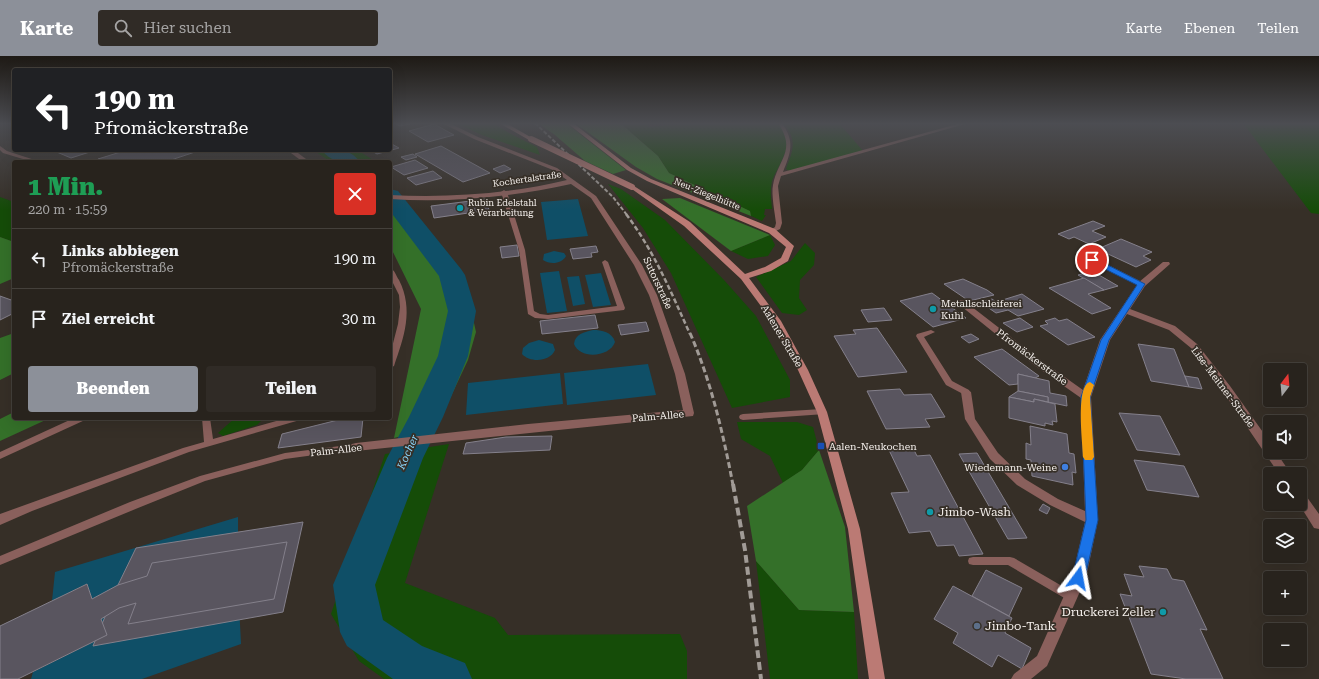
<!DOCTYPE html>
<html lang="de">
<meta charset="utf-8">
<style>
body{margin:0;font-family:"Roboto Serif",serif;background:#302b26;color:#f1f3f6;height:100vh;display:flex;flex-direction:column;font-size:15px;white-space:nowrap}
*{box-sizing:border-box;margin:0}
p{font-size:13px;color:#a5a4a4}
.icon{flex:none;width:22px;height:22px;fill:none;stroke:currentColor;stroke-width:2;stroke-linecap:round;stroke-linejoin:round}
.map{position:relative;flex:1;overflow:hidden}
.panel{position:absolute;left:12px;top:104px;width:380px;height:260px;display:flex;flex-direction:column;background:#28231d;border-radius:4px;box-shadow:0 4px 16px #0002,0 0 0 1px #44403b}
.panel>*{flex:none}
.banner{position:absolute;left:12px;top:12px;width:380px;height:84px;border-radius:4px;box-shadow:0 4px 16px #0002,0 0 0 1px #44403b;background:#202124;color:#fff;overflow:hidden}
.needle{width:26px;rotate:16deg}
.controls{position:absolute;left:1263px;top:307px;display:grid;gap:8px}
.controls a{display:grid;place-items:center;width:44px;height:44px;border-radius:4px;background:#28231d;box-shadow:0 4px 16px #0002,0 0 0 1px #44403b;font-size:20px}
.pin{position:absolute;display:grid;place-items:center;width:34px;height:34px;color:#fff;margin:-17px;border:2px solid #fff;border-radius:50%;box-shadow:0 1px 4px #0007}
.me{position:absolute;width:44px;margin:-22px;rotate:13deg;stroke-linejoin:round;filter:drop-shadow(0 0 3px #0008)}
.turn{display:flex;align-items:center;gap:14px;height:84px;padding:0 16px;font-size:18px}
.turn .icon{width:52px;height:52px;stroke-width:2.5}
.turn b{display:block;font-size:28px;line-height:34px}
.round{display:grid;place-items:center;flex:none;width:42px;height:42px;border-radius:4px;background:#302b26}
.overview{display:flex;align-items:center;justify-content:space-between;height:68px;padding:0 16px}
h1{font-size:24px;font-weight:800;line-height:30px;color:#1e9e55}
.primary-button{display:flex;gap:8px;margin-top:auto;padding:8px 16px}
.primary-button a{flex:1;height:46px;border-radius:4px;background:#8c9099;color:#fff;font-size:16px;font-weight:800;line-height:46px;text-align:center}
.primary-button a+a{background:#302b26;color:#f1f3f6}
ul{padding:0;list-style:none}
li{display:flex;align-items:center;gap:12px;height:60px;padding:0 16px;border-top:1px solid #44403b}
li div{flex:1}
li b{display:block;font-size:15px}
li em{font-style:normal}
header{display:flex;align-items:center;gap:24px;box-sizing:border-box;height:56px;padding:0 20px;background:#8c9099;color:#fff}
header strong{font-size:19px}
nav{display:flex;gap:22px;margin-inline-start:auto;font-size:14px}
.search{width:280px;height:36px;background:#302b26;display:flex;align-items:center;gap:10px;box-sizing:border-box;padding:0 14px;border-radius:4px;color:#a5a4a4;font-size:15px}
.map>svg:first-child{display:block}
.green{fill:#154c08}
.forest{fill:#347029}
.water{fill:#0f4f67}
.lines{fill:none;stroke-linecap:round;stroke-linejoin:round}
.stream{stroke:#0f4f67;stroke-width:5.5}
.river{fill:#0f4f67;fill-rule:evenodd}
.building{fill:#59555f;stroke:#84808b}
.lane{fill:#8a605c;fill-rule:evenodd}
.street{fill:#8a605c;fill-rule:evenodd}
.secondary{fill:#bb7a74;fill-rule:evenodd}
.rail-far3{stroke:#a19b96;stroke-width:2;stroke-dasharray:4 2;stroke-linecap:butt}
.rail-far2{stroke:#a19b96;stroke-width:2.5;stroke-dasharray:5 2.5;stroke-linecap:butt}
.rail-far1{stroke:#a19b96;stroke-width:3;stroke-dasharray:6 3;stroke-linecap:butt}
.rail{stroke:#a19b96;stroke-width:4;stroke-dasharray:8 4;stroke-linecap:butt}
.secondary-bridge{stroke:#bb7a74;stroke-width:6}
.route{fill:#1a73e8;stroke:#114b97}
.slow{fill:#f59e0b}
.culture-dot{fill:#0f9aa8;stroke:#362f27;stroke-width:1.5}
.transit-dot{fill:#1a4fb4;stroke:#362f27;stroke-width:1.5}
.shop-dot{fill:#3f7fe0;stroke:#362f27;stroke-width:1.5}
.service-dot{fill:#5c6f8a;stroke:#362f27;stroke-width:1.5}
.labels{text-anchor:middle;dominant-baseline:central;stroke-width:3.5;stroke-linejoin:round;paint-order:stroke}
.far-street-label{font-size:9px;fill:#f5f0ec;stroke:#362f27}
.far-poi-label{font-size:9px;fill:#f5f0ec;stroke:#362f27;text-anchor:start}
.street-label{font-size:10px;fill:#f5f0ec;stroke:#362f27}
.poi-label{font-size:10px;fill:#f5f0ec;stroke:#362f27;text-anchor:start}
.water-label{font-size:11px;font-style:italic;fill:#8bd7fc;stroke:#362f27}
.near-poi-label{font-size:12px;fill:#f5f0ec;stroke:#362f27;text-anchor:start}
</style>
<header>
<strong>Karte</strong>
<div class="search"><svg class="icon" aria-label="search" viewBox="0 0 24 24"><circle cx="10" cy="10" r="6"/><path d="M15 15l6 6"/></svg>Hier suchen</div>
<nav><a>Karte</a><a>Ebenen</a><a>Teilen</a></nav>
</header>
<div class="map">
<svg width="1319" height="623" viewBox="0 0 1319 623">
<rect width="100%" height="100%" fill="#362f27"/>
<g class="green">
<polygon points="455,67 493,67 511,78 537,91 540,99 482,79"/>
<path d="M 620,67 L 647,67 L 649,71 L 688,67 L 777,67 C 779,70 783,73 785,77 C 793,92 777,111 772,125 C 770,134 771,143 772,153 L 765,153 L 764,159 L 766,159 L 762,165 L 751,160 L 750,155 L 669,117 L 658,100 Z"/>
<path d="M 783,67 L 839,67 L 863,95 L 789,115 L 786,113 C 793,94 798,84 783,67 Z"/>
<polygon points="1243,67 1319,67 1319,158 1311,157"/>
<polygon points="313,94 357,94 375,105 379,106 331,106"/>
<polygon points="608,128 621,133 665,164 724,224 756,260 790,324 790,341 732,352 671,217 643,172"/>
<polygon points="0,141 14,146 14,186 0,181"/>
<polygon points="770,179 775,189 768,200 748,203 731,195"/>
<polygon points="805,187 815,197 814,209 800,224 799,242 807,254 799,259 782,257 756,221 791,205"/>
<polygon points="235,362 262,362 262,364 257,369 223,380 218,377"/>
<polygon points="737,366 797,366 813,371 819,394 802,414 783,427 770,400 741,383"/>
<polygon points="449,388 405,527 495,562 508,579 680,578 687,595 687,623 384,623 359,605 331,558 385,398"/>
<polygon points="756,505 799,554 854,556 858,623 770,623"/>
</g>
<g class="forest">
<polygon points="538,67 566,67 626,114 613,118 585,105 555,79"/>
<polygon points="575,67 620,67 658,100 669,117 750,155 751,160 657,123 636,111"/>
<polygon points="680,142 770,179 731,195 662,143"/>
<polygon points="390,147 406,149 464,222 476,276 468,304 436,372 394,382 421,253 390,190"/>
<polygon points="0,181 14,186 14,222 0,228"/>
<polygon points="14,277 14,317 0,324 0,282"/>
<polygon points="14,356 14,362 50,362 0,385 0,363"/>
<polygon points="819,394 845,471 854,556 799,554 756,505 747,450 802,414"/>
</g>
<g class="water">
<polygon points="578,143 588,180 547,184 541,146"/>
<path d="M 554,195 L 564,197 L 566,200 C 562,208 550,209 543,204 L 544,198 Z"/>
<polygon points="559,215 567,255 547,257 540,217"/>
<polygon points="601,217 611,249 593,251 585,219"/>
<polygon points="579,220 585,248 573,250 567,221"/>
<path d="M 593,274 C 602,274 612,276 615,286 C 610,301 580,304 574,288 C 575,278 584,276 593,274 Z"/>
<path d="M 539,284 L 553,288 L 555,294 C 550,306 530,307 522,298 L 523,292 L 529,287 Z"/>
<polygon points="648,308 656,339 567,349 564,317"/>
<polygon points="560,317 563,348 466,359 468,327"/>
<polygon points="238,461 238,493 147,520 92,543 87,528 52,545 55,516"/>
<polygon points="239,548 241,588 142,623 31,623 33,616 107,579 101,563 119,552"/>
</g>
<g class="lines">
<polyline class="stream" points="393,406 405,402"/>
<g class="river">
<path d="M 322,94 C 338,94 350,92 360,106 C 344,106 332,108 322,94 Z"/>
<polygon points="390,133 398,135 461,213 465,219 476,255 468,300 443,361 423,402 375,529 383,564 422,590 465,607 472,623 393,623 347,590 340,576 333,529 387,402 409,361 438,300 448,255 439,220 390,155"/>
</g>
</g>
<g class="building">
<polygon points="394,67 414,67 400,70"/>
<polygon points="434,68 454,79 428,86 409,75"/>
<polygon points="390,87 399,92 377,98 370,94 390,94"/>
<polygon points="441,90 490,117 463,126 415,98"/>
<polygon points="52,94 96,94 71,102"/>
<polygon points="127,94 201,94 165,106 105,106 98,103"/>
<polygon points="413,98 417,101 406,104 401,101"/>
<polygon points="415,104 428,112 404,119 391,111"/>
<polygon points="504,109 511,113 500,117 493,113"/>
<polygon points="433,115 442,122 416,129 407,122"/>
<polygon points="486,143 489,154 434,162 431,150"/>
<polygon points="1093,165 1105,170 1092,175 1106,181 1089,188 1074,181 1069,183 1058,178"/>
<polygon points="1121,183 1152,196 1143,200 1151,204 1136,211 1108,198 1104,200 1093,195"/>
<polygon points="517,189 519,200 502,202 500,191"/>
<polygon points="596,190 598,196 591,197 592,201 573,203 570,193"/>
<polygon points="1092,215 1118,230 1104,234 1078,219"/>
<polygon points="1084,222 1104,234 1088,238 1111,252 1092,258 1049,232"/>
<polygon points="963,223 987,234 994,239 969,245 944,228"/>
<polygon points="932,237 966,262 933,271 900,245"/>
<polygon points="1022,238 1044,253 1018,260 1008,254 996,257 980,246 992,243 996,246"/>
<polygon points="0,240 14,245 14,257 0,264"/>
<polygon points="884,252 892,264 868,266 861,254"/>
<polygon points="595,259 598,272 542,278 540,265"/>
<polygon points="1020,262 1033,271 1017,276 1003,267"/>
<polygon points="1055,262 1059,265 1067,263 1095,281 1068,289 1040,270 1048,268 1045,265"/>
<polygon points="646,266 649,275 621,279 618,269"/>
<polygon points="877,272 907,316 858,321 834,280 856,278 853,274"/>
<polygon points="971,278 979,283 969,287 961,281"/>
<polygon points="1138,288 1174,293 1189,331 1151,325"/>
<polygon points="1002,293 1039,320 1035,322 1018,318 1018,328 1009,329 974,301"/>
<polygon points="1018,318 1049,325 1050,337 1066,340 1067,350 1048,346 1048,341 1018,335"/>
<polygon points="1185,320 1198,322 1202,333 1189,331"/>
<polygon points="900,333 904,339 931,338 945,361 925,363 930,371 886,373 867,335"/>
<polygon points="1018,335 1048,341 1048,346 1034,343 1034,346 1009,341"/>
<polygon points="1009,341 1034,346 1034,343 1055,348 1057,366 1052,365 1053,369 1045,367 1045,370 1009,362"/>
<polygon points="1119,357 1160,360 1180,399 1137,394"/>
<polygon points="346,362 363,362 361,381 278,392 282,378"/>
<polygon points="1030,370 1067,378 1069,397 1074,398 1076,417 1072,416 1073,429 1032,420 1031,404 1026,403 1026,387 1031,389"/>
<polygon points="552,380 550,394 463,398 466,387 506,381"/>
<polygon points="912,390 917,400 930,399 983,498 959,500 954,489 937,490 930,475 909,477 891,437 909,436 888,392"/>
<polygon points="977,397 1027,482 1008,483 959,398"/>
<polygon points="1134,404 1184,410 1199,441 1147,434"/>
<polygon points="1043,448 1050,452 1047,458 1039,454"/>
<polygon points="303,466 283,556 93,590 118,529 136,492"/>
<polygon points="287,486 274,543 128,568 136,547 119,552 101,563 107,579 18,623 0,623 0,570 87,528 92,543 118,529 147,520 152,507"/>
<polygon points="1139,510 1167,513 1172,523 1184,525 1207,574 1200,573 1223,623 1186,623 1151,618 1120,538 1132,540 1124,518 1144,521"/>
<polygon points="986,514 1022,532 1009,560 972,540"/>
<polygon points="953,530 1012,562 1005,577 1031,592 1022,613 998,599 992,611 953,587 958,577 934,563"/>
</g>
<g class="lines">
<g class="lane">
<path d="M 778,67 L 782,67 C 795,86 791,96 783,116 L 961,67 L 965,68 L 781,120 L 778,130 L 782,167 L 780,173 L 772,177 L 769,175 L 775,171 L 776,167 C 775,158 771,138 773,129 C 778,103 797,95 778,67 Z"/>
<polygon points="0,90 7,95 41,106 33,106 3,97 0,94"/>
<polygon points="504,134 507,136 525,194 534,255 540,258 548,259 617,250 602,206 605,204 608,206 625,252 624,254 548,263 535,262 528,258 519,194 501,136"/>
<polygon points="1092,201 1144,227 1145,228 1142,230 1090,204 1090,202"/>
<path d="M 390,212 C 395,214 396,220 399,224 C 414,254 404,281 394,310 L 390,312 L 390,299 L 398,268 L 400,251 L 399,239 L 390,221 Z"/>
<polygon points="931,274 935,276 924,281 952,325 969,334 970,336 969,338 963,338 946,329 916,280 917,278"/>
<polygon points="822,353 826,356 825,358 743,364 740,363 739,361 740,359 743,358"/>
<polygon points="74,362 86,362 85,364 0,403 0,396"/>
<polygon points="202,362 210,362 213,383 287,362 301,362 300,364 189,396 32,455 0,469 0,458 183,392 204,386"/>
<polygon points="356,388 359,389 361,391 359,393 285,403 205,425 138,452 0,509 0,500 130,446 200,420 285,397"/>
<polygon points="973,501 1010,501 1014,502 1074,537 1076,540 1074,543 1070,545 1066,543 1008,509 973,509 969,508 968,505 969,502"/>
</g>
<g class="street">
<path d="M 442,67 L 449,67 L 478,81 L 557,112 L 596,140 L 642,209 L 657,239 L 685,318 L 694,357 L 693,360 L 356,395 L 352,394 L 350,391 L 352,388 L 356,387 L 528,368 L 683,354 L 675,318 L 659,268 L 649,239 L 634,209 L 591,142 L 571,128 C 512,141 450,147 390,143 L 390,139 C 447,142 510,138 567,124 L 553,114 L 474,83 Z"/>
<polygon points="287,94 294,94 310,106 303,106"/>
<polygon points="1163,206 1169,206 1170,208 1145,230 1130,253 1175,270 1197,288 1230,330 1270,386 1270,396 1276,396 1291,418 1279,418 1222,334 1191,292 1169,274 1127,258 1110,284 1091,341 1098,464 1086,522 1047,610 1031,623 1011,623 1014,618 1037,600 1072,522 1085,466 1050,449 1017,429 990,403 965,363 961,336 966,333 971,336 975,363 998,397 1025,423 1058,443 1085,455 1081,342 1034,309 956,246 957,244 963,244 1042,305 1083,334 1100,284 1139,226"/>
<polygon points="1300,435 1304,437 1319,458 1319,473 1314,472 1299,448"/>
</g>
<g class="secondary">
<polygon points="499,67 506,67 534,83 529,84"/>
<polygon points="567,67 573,67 631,112 651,123 775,173 794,190 788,205 771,215 749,222 781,265 808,314 827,356 860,473 885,623 869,623 848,473 817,356 798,314 772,265 741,223 684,170 629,131 634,130 690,166 745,218 765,211 781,202 786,191 769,177 647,125 627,114"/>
</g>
<polyline class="rail-far3" points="535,67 613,141 627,159"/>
<path class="rail-far2" d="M 626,158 C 654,195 671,236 690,278"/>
<path class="rail-far1" d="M 690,277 C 711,325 723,377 733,429"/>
<polyline class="rail" points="733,428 745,494 761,623"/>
<polyline class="secondary-bridge" points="531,83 632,131"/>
</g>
<linearGradient id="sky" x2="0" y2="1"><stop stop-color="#1e1a15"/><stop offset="0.44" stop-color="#4c4d52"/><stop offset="1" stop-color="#4c4d52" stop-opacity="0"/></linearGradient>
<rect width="1319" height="154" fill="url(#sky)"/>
<polygon class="route" points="1092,201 1145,228 1109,284 1090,341 1098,464 1085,522 1083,526 1078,527 1074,526 1072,522 1086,464 1081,341 1101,284 1137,229 1089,205 1089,202"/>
<path class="slow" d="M 1090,326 L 1094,329 L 1090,341 L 1094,401 L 1092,404 L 1085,404 L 1083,401 C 1083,388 1075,330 1090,326 Z"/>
<g class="culture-dot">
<circle cx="460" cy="152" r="4"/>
<circle cx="933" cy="253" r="4"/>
<circle cx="930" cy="456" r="4"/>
<circle cx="1163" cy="556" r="4"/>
</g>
<rect class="transit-dot" x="817" y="386" width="8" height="8" rx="2"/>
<circle class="shop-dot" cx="1065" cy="411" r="4"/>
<circle class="service-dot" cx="977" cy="570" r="4"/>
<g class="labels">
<g class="far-street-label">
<text transform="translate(527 123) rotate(-8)">Kochertalstraße</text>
<text transform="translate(707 138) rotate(22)">Neu-Ziegelhütte</text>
</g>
<g class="far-poi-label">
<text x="468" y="147">Rubin Edelstahl<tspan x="468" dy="10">&amp; Verarbeitung</tspan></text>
</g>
<g class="street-label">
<text transform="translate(658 227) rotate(65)">Sutorstraße</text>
<text transform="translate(782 280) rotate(59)">Aalener Straße</text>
<text transform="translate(1032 301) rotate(37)">Pfromäckerstraße</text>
<text transform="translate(1223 331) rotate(53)">Lise-Meitner-Straße</text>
<text transform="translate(658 360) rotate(-5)">Palm-Allee</text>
<text transform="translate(336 394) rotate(-6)">Palm-Allee</text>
</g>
<g class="poi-label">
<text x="941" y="247">Metallschleiferei<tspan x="941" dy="12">Kuhl</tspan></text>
<text x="829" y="390">Aalen-Neukochen</text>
<text x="1057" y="411" text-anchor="end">Wiedemann-Weine</text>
</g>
<g class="water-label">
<text transform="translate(408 396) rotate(-66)">Kocher</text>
</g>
<g class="near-poi-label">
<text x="938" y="456">Jimbo-Wash</text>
<text x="1155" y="556" text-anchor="end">Druckerei Zeller</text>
<text x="985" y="570">Jimbo-Tank</text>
</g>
</g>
</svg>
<div class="controls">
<a><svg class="needle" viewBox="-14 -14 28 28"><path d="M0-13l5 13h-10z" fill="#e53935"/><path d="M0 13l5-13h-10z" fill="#a5a4a4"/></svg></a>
<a><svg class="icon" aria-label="sound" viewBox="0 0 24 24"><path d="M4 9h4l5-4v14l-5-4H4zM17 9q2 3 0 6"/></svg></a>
<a><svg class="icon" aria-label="search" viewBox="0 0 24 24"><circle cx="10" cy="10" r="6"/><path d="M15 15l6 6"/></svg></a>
<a><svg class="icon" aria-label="layers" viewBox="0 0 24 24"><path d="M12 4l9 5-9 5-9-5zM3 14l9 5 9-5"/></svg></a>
<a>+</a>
<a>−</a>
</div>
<div class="pin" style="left:1092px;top:204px;background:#d93025"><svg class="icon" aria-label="arrive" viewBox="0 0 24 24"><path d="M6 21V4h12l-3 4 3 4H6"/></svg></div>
<svg class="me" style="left:1078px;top:522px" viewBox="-20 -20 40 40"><path d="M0-17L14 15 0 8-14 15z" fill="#1a73e8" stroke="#fff" stroke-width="4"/></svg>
<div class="banner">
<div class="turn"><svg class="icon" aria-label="left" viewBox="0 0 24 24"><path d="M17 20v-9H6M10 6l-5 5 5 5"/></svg><div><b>190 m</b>Pfromäckerstraße</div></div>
</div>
<section class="panel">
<div class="overview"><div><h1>1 Min.</h1><p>220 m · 15:59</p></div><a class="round" style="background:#d93025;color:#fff"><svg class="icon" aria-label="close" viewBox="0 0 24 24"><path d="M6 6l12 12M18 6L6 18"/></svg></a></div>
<ul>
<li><svg class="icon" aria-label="left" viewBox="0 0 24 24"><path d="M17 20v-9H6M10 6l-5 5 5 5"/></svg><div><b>Links abbiegen</b><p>Pfromäckerstraße</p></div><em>190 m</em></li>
<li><svg class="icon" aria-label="arrive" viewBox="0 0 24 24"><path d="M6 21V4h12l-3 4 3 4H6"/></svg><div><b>Ziel erreicht</b></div><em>30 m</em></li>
</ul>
<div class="primary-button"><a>Beenden</a><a>Teilen</a></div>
</section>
</div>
